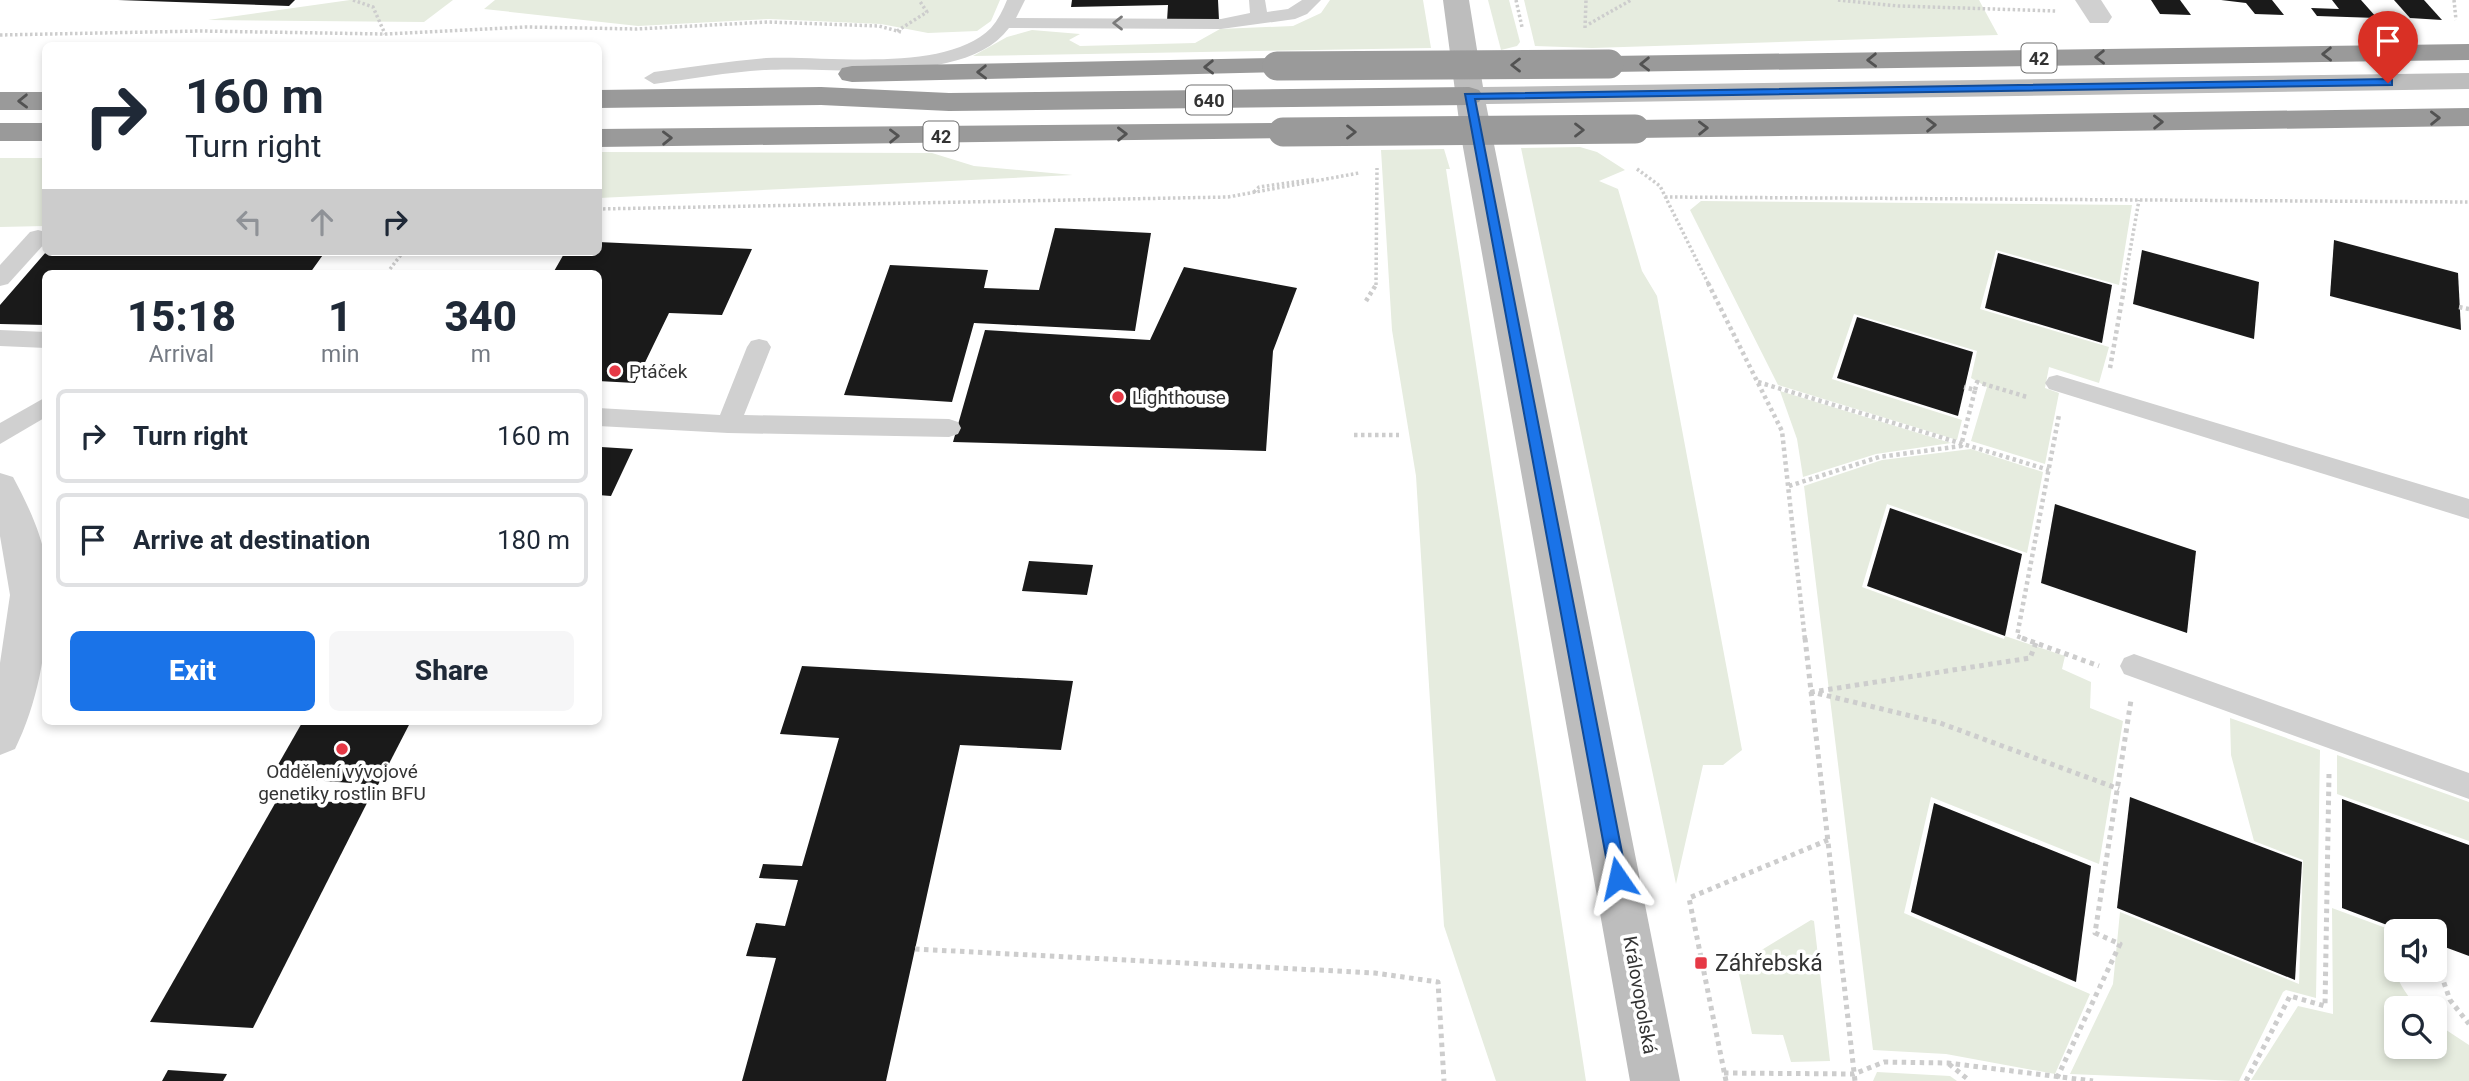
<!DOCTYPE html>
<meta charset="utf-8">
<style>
body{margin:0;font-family:Roboto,sans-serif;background:#f6f6f7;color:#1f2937;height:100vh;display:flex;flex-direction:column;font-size:26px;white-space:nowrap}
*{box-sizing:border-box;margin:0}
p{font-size:23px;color:#747a83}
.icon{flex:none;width:38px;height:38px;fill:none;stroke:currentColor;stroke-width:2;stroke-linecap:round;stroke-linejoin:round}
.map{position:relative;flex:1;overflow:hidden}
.drawer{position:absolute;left:42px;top:270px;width:560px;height:455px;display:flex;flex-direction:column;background:#fff;border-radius:10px;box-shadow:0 4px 10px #0003}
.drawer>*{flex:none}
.banner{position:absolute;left:42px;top:42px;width:560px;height:214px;border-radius:10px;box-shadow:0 4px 10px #0003;background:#fff;color:#1f2937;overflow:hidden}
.fabs{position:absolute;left:2384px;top:919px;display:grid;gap:14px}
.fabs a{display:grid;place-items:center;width:63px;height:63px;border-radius:10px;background:#fff;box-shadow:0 4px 10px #0003;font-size:35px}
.pin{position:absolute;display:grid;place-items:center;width:60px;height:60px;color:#fff;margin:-72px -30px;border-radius:50% 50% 50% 0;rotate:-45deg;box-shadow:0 0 7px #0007}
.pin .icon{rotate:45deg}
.me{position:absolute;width:77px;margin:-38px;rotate:349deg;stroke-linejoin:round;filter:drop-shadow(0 0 5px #0008)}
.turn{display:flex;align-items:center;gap:24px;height:147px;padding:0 28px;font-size:32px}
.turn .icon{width:91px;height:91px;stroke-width:2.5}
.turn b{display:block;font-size:49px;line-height:60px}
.lanes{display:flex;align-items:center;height:66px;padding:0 28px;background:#0003;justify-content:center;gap:35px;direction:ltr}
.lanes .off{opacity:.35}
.eta{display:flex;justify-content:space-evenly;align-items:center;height:119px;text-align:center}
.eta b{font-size:42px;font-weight:800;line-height:49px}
.primary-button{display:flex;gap:14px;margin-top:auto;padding:14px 28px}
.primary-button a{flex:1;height:80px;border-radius:10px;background:#1a73e8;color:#fff;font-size:28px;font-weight:800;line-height:80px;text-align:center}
.primary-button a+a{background:#f6f6f7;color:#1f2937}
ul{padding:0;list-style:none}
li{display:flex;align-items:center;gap:21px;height:94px;margin:0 14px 10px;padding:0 14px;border:4px solid #e0e1e3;border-radius:10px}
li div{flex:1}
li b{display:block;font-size:26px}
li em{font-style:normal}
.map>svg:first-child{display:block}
.green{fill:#e6ecdf}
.building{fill:#1a1a1a}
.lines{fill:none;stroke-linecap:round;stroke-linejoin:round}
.path-far2{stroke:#cdcdcd;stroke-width:3.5;stroke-dasharray:2.5 2.5;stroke-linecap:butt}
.path-far1{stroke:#cdcdcd;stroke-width:4.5;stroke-dasharray:3.5 3.5;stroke-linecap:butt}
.path{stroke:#cdcdcd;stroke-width:5;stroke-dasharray:4.5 4.5;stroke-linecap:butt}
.lane{fill:#d0d0d0;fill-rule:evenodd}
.street{fill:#d0d0d0;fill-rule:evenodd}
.secondary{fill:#bdbdbd;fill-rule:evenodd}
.highway{fill:#9a9a9a;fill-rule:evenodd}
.highway-bridge{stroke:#9a9a9a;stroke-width:29}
.oneway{stroke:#7a7a7a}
.oneway2{stroke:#525252}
.route{fill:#1a73e8;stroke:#114b97;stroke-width:2}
.poi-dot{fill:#e63946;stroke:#fff;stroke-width:2.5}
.labels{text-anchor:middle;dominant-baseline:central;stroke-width:7;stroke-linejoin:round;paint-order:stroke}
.shield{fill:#fff;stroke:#707070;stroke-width:2}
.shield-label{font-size:18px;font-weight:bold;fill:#333}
.poi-label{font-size:19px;fill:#333;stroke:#fff;text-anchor:start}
.street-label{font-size:19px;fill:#333;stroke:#fff}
.near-poi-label{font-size:23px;fill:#333;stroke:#fff;text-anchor:start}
</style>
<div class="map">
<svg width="2469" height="1081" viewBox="0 0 2469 1081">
<rect width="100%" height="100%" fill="#fff"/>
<g class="green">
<polygon points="350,0 453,0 424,22 208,20"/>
<polygon points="495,0 1000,0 991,21 977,31 928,33 881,24 769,19 638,26 484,9"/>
<polygon points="1330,0 1423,0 1431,48 973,56 1007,37 1032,30 1080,34 1069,40 1080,46 1195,43 1220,29 1293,26 1321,13"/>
<polygon points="1488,0 1509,0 1520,42 1517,46 1501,50"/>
<polygon points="1524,0 1979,0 1998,35 1592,48 1535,46"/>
<polygon points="1580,147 1597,152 1625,170 1599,181 1618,189 1642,271 1657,296 1742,750 1723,765 1703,765 1676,884 1521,148"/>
<polygon points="1444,149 1450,169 1446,169 1586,1081 1496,1081 1444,926 1416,476 1392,330 1381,150"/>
<polygon points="599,152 932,153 974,166 1073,175 599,198"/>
<polygon points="0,158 45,158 45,226 0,227"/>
<polygon points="1701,201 2132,205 2119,285 1996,250 1980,309 2109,347 2099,383 2049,367 2045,388 2059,393 2045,464 1971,441 1987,387 1971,378 1977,351 1854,314 1832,379 1962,420 1957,440 1778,385 1690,210"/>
<polygon points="1780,391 1951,443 1876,454 1803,477 1797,439"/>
<polygon points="1971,449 2043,472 2027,553 1887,504 1862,587 2004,639 2005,636 2065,656 2062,669 2091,682 2090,708 2123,721 2099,864 1931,797 1904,913 2090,994 2055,1074 1946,1054 1873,1050 1804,486 1882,460"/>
<polygon points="2230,718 2320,750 2316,998 2286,990 2283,992 2239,1081 2070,1074 2113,984 2120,912 2299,984 2303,860 2254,841 2231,755"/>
<polygon points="2337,755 2469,802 2469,841 2337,794"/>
<path d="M 2332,908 L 2386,928 C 2389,959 2396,986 2419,1008 L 2396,1008 L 2396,1046 L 2434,1046 L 2434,1022 L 2469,1045 L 2469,1081 L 2251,1080 L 2298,1006 L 2333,1014 Z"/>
<polygon points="1811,920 1814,921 1830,1061 1791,1062 1783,1035 1752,1034 1737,965"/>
<polygon points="1877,1072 1950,1076 1957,1081 1873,1081"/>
</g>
<g class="building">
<polygon points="118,0 295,0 289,6"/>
<polygon points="1072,0 1218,0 1219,20 1167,21 1168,5 1071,7"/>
<polygon points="2151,0 2180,0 2191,15 2160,14"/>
<polygon points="2221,0 2272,0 2284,15 2255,14 2246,3"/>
<polygon points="2332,0 2361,0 2377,18 2317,16 2311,8 2339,9"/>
<polygon points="2394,0 2424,0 2442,20 2410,18"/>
<polygon points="1055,228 1151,233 1135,331 974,323 952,402 844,395 890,265 988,270 984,288 1039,290"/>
<polygon points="2334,240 2458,273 2461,330 2330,296"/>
<polygon points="598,242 752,249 722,315 669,313 635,383 598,381 598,273 553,273 565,252 598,252"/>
<polygon points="2142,250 2259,282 2254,339 2133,304"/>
<polygon points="46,252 325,252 310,273 46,273 46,325 0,324 0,305"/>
<polygon points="1998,253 2112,285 2102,343 1985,308"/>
<polygon points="1184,267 1297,288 1273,351 1266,451 953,442 985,330 1150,340"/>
<polygon points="1857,317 1973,352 1958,416 1837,378"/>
<polygon points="601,447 633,449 611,496 598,495"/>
<polygon points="2055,504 2196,551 2187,633 2041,583"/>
<polygon points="1890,508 2022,554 2005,636 1867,586"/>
<polygon points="1029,561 1093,565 1087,595 1022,591"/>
<polygon points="802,666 1073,681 1061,750 960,745 886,1081 742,1081 776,958 746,956 756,923 785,926 798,880 759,878 763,864 802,866 839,738 780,734"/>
<polygon points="303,721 411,721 378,785 271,777"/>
<polygon points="2130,797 2302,862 2295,980 2117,908"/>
<polygon points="2342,799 2469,845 2469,956 2434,943 2434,931 2403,931 2342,908"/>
<polygon points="277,800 367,803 253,1028 150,1022"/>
<polygon points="1934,803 2091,866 2076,982 1911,912"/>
<polygon points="168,1070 227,1074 223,1081 162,1081"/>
</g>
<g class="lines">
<g class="path-far2">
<polyline points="353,0 373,7 385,34"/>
<polyline points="1516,0 1522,27"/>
<polyline points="1838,0 1899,6 2056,11"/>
<polyline points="2454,0 2456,20"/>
<polyline points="1589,24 1631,0"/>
<polyline points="1585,28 1586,0"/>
<polyline points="897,31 927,12 919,0"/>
<polyline points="0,35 201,31 385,34 527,27 637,29 768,22 879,26 901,32"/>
<polyline points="1637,169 1660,186 1709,285"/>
<polyline points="1254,192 1259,187 1316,179"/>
<polyline points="1665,197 2469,202"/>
<polyline points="598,209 1228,197 1359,173"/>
<polyline points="387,273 403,252"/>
<polyline points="1376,285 1377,168"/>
<polyline points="2124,285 2139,200"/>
</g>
<g class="path-far1">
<polyline points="1708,283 1782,431 1805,640"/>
<polyline points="1366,301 1377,283"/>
<polyline points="2459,307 2469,309"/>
<polyline points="2110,368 2125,283"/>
<polyline points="1758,382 2049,470"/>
<polyline points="1975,390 1977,382 2027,397"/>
<polyline points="1354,435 1399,435"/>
<polyline points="1789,486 1879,457 1961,446 1975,390 1964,387"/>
<polyline points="2027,640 2017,636 2059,415"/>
</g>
<g class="path">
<polyline points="1805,638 1855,1081"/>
<polyline points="2022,638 2099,666"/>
<polyline points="2036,643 2030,658 1812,692 1940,723 2119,789"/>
<polyline points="915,949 1375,973 1438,982 1444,1081"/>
<polyline points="2435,957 2450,1000 2469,1024"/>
<polyline points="1949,1064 1970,1081"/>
<polyline points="1724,1073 1854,1074 1884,1062 1948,1063 2093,1081"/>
<polyline points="2057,1078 2120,944 2095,933 2131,700"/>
<polyline points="1726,1081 1689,898 1828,840"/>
<polyline points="2246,1081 2290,996 2325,1006 2329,774"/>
</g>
<g class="lane">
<path d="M 1007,0 L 1025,0 L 1016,18 L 1221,19 L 1250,13 L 1249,0 L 1265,0 L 1267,12 L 1288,9 L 1302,0 L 1321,0 L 1307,14 L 1295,19 L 1221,29 L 1009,28 C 965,87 832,66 766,70 C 729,72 691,79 654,84 L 644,78 L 654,72 C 691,67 729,61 766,58 C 827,55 945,74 991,28 C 998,20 1003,10 1007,0 Z"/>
<polygon points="38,230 46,232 46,242 8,284 0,286 0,265 30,232"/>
<polygon points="0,330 46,332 46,348 0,346"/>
<polygon points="759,339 767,341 771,347 744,415 949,419 958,422 961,428 958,434 949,437 728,433 598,426 598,408 720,415 747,347 751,341"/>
<polygon points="2057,375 2469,499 2469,519 2049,389 2045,383 2049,377"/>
<polygon points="46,397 46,417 0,444 0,423"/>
<polygon points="2134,654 2469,773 2469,799 2124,674 2120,666 2124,658"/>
</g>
<g class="street">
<polygon points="2075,0 2101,0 2112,17 2108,23 2090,23"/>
<path d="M 0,473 L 13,477 C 27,503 42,534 46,563 C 52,624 42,694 15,749 L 0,755 L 0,663 L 10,595 L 0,536 Z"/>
</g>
<polygon class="secondary" points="1443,0 1469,0 1483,87 2469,73 2469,89 1486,104 1680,1081 1630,1081 1461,136"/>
<g class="highway">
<polygon points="2469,44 2469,60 1609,72 1599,70 1595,64 1599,58 1609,56"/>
<polygon points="1277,58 1287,60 1291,66 1287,72 852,82 842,80 838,74 842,68 852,66"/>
<polygon points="821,87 949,93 1469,87 1479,90 1483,96 1479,102 1469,105 949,111 821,105 598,108 598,90"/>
<rect x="0" y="92" width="46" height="18"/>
<polygon points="2469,108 2469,126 1635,138 1625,135 1620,129 1625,123 1635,120"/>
<rect x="0" y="123" width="46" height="18"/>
<polygon points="1283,123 1293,126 1298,132 1293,138 598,147 598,129"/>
</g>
<g class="highway-bridge">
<polyline points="1277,66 1609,64"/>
<polyline points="1283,132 1635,129"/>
</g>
</g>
<defs><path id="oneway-chevron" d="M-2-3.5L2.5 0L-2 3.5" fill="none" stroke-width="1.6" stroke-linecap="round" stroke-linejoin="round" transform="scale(1.75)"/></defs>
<use class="oneway" href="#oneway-chevron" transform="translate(1118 23) rotate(-180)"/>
<g class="oneway2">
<use href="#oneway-chevron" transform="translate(2327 54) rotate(179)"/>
<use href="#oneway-chevron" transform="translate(2100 57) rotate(179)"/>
<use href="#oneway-chevron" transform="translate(1872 60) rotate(179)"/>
<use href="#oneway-chevron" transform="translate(1645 64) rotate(179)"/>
<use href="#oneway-chevron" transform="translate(1516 65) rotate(180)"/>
<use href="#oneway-chevron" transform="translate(1209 67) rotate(179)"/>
<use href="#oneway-chevron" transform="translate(982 72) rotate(179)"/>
<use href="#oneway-chevron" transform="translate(23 101) rotate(179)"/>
<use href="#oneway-chevron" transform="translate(2435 118) rotate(-1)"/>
<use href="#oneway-chevron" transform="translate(2158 122) rotate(-1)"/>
<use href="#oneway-chevron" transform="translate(1931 125) rotate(-1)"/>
<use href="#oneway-chevron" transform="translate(1703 128) rotate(-1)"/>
<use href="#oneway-chevron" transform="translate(1579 130)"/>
<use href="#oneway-chevron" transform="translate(1351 132)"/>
<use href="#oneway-chevron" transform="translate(1122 134) rotate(-1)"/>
<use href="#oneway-chevron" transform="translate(894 136) rotate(-1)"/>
<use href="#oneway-chevron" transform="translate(667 138) rotate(-1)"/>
</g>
<polygon class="route" points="2388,79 2392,80 2392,85 1475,99 1627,878 1625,884 1618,887 1611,884 1465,94"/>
<g class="poi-dot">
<circle cx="615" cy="371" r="7"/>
<circle cx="1118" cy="397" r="7"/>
<circle cx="342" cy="749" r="7"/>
<rect x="1694" y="956" width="14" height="14" rx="3.5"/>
</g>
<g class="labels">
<g class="shield">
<rect x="2021.5" y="43.5" width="35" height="29" rx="5"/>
<rect x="1186" y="85.5" width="46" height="29" rx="5"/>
<rect x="923.5" y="121.5" width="35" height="29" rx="5"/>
</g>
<g class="shield-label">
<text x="2039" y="58">42</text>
<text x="1209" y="100">640</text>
<text x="941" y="136">42</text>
</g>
<g class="poi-label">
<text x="629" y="371">Ptáček</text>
<text x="1132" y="397">Lighthouse</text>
<text x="342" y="771" text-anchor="middle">Oddělení vývojové<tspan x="342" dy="22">genetiky rostlin BFU</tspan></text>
</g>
<g class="street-label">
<text transform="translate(1640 995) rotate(80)">Královopolská</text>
</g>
<g class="near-poi-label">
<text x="1715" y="963">Záhřebská</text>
</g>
</g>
</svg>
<div class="fabs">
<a><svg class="icon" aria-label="sound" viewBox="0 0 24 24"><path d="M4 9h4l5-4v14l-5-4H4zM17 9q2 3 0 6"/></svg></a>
<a><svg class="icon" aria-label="search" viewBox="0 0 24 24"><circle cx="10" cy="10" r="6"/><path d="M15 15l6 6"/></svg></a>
</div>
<div class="pin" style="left:2388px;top:83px;background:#d93025"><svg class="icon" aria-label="arrive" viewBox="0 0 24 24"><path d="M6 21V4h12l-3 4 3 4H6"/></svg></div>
<svg class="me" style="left:1618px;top:878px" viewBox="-20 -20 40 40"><path d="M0-17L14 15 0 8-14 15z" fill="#1a73e8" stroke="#fff" stroke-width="4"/></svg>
<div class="banner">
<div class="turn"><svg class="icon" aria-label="right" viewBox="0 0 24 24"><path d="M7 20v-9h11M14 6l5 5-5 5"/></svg><div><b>160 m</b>Turn right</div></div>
<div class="lanes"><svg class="icon off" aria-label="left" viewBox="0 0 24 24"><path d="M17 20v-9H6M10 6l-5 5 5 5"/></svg><svg class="icon off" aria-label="ahead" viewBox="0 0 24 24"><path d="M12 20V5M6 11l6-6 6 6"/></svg><svg class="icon" aria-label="right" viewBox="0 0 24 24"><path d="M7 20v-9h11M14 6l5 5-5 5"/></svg></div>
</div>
<section class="drawer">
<div class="eta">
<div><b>15:18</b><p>Arrival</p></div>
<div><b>1</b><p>min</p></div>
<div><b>340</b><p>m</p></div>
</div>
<ul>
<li><svg class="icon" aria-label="right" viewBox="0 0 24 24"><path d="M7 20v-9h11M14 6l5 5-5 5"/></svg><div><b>Turn right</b></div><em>160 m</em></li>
<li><svg class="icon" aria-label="arrive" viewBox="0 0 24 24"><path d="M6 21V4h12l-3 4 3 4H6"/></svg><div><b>Arrive at destination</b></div><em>180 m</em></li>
</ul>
<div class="primary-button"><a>Exit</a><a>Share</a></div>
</section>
</div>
